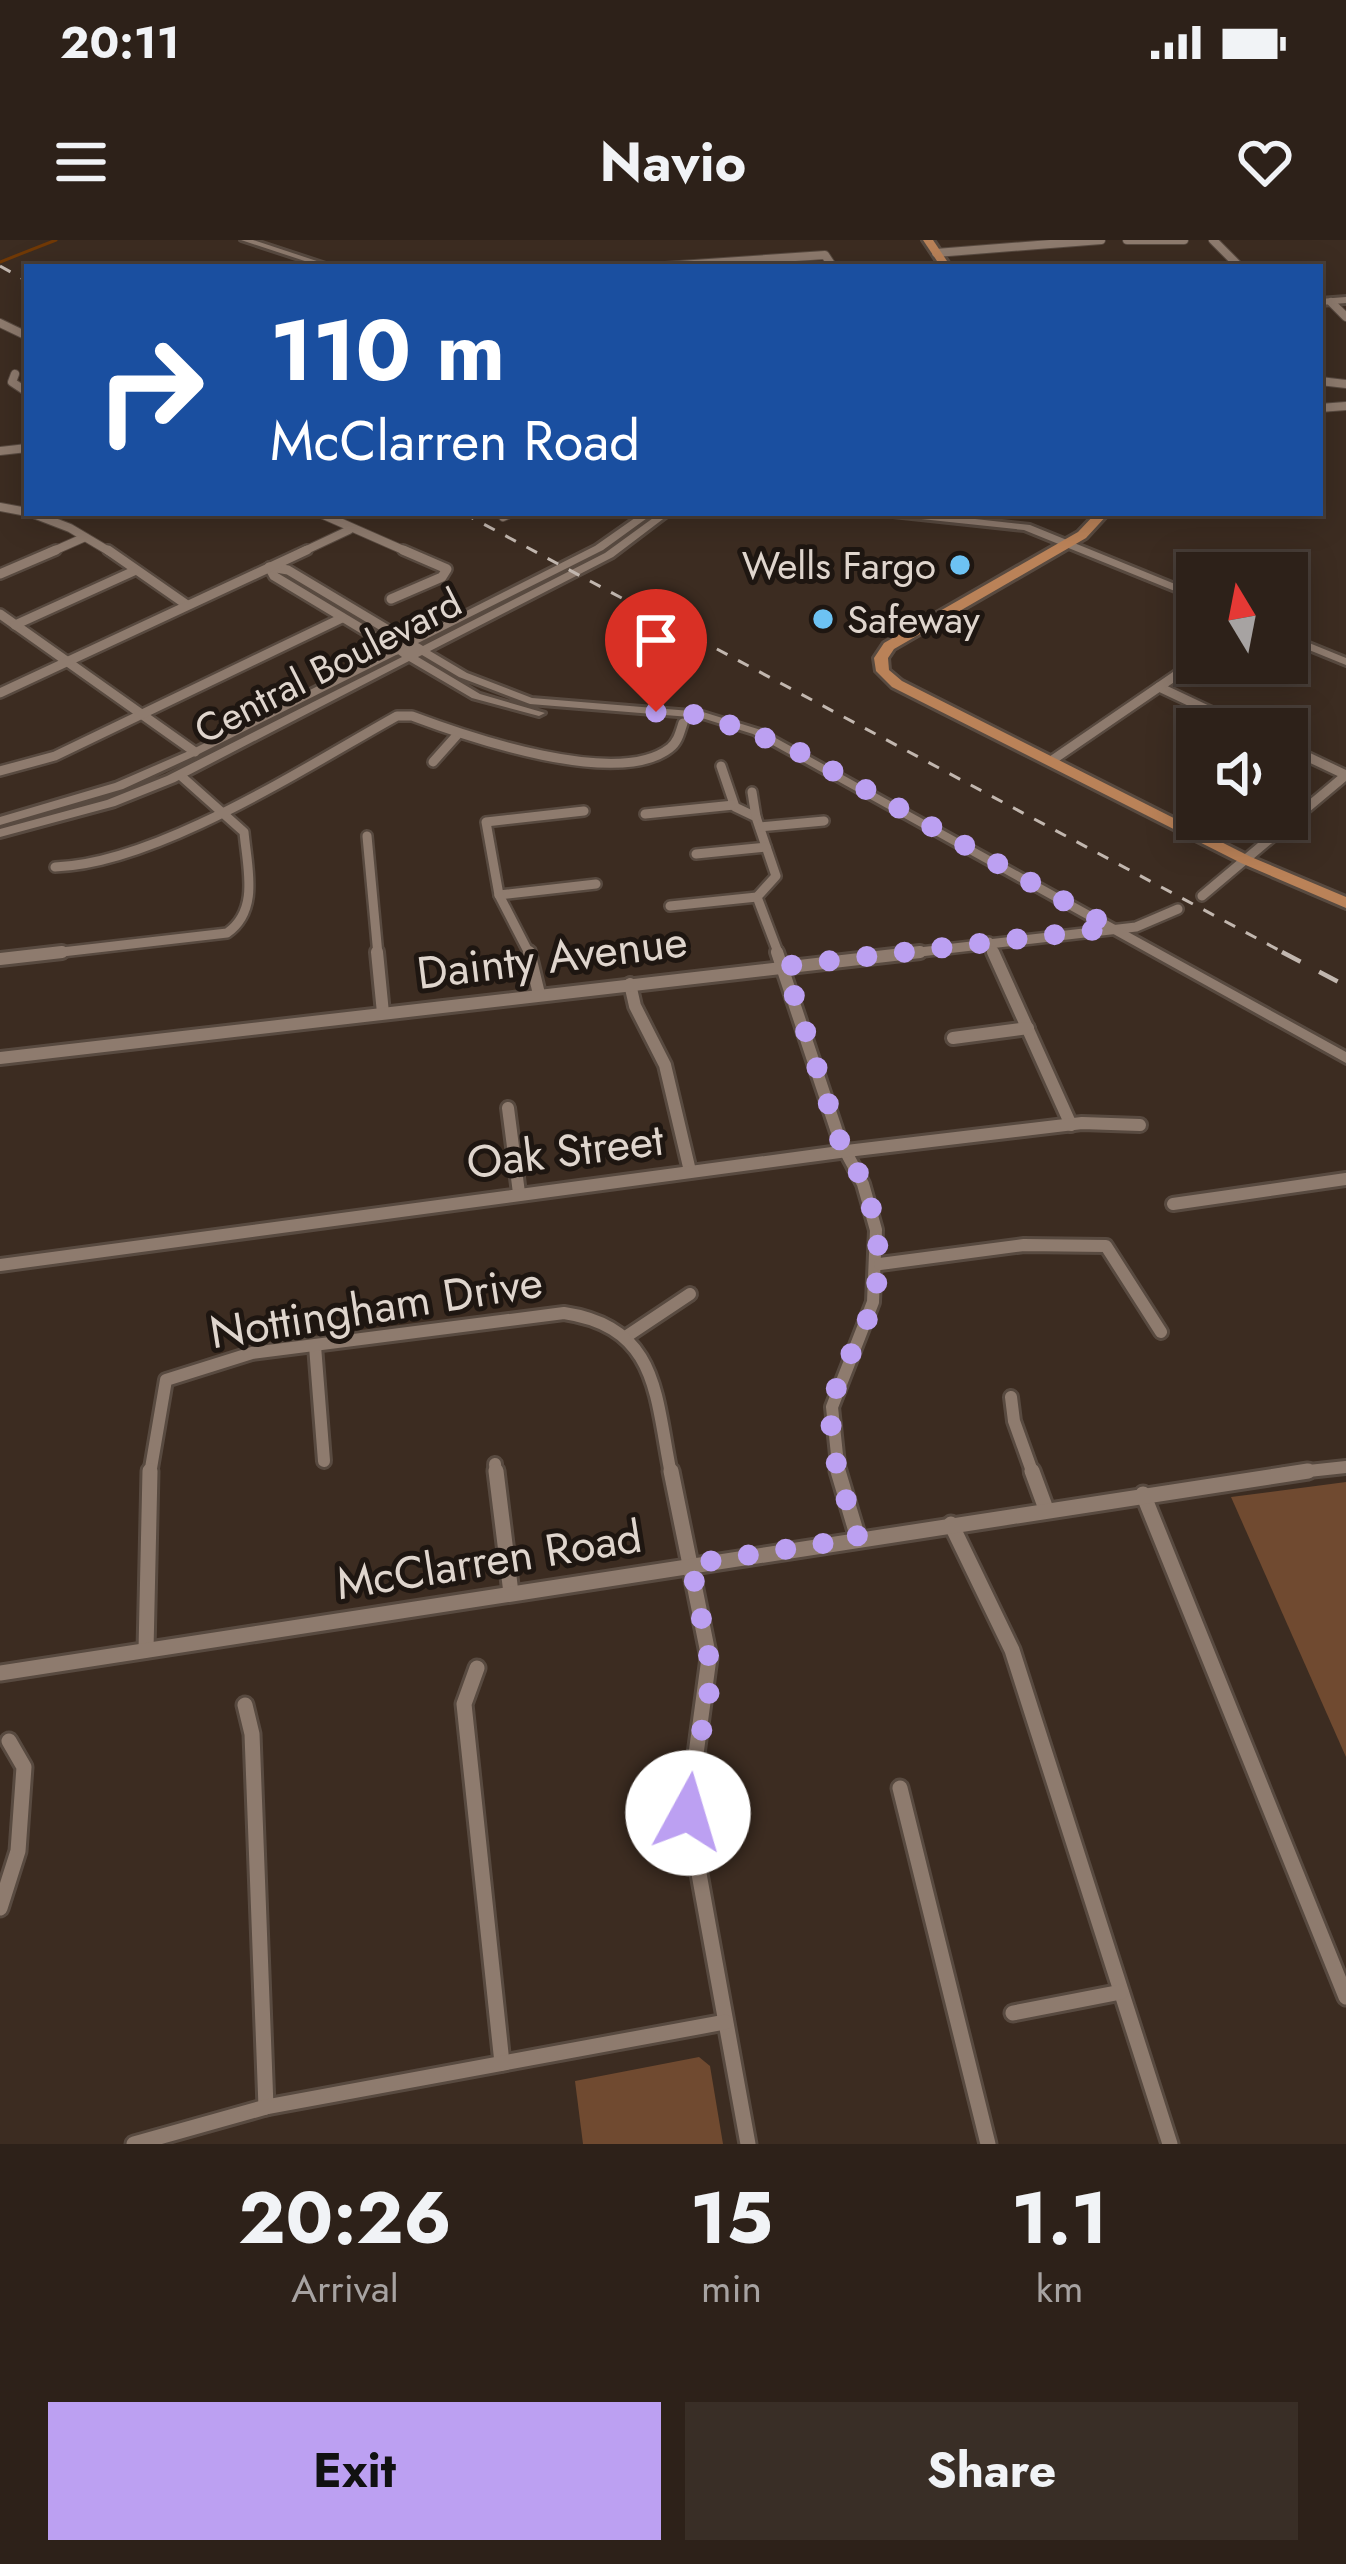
<!DOCTYPE html>
<style>
body{margin:0;font-family:Jost,sans-serif;background:#392e26;color:#f1f3f6;height:100vh;display:flex;flex-direction:column;font-size:45px;white-space:nowrap}
*{box-sizing:border-box;margin:0}
p{font-size:39px;color:#a7a3a2}
.icon{flex:none;width:66px;height:66px;fill:none;stroke:currentColor;stroke-width:2;stroke-linecap:round;stroke-linejoin:round}
.map{position:relative;height:1904px;overflow:hidden}
.sheet{display:flex;flex-direction:column;background:#2d2119;flex:1}
.sheet>*{flex:none}
.guide{position:absolute;left:24px;top:24px;width:1299px;height:252px;border-radius:0px;box-shadow:0 6px 30px #0003,0 0 0 3px #483e38;background:#1a4fa0;color:#fff;overflow:hidden}
.needle{width:78px;rotate:350deg}
.fabs{position:absolute;left:1176px;top:312px;display:grid;gap:24px}
.fabs a{display:grid;place-items:center;width:132px;height:132px;border-radius:0px;background:#2d2119;box-shadow:0 6px 30px #0003,0 0 0 3px #483e38;font-size:60px}
.pin{position:absolute;display:grid;place-items:center;width:102px;height:102px;color:#fff;margin:-123px -51px;border-radius:50% 50% 50% 0;rotate:-45deg;box-shadow:0 0 12px #0007}
.pin .icon{rotate:45deg}
.me{position:absolute;width:132px;margin:-66px;rotate:6deg;stroke-linejoin:round;filter:drop-shadow(0 0 9px #0008)}
.turn{display:flex;align-items:center;gap:42px;height:252px;padding:0 48px;font-size:54px}
.turn .icon{width:156px;height:156px;stroke-width:2.5}
.turn b{display:block;font-size:84px;line-height:102px}
.eta{display:flex;justify-content:space-evenly;align-items:center;height:204px;text-align:center}
.eta b{font-size:72px;font-weight:700;line-height:84px}
.cta{display:flex;gap:24px;margin-top:auto;padding:24px 48px}
.cta a{flex:1;height:138px;border-radius:0px;background:#bca0f2;color:#111;font-size:48px;font-weight:700;line-height:138px;text-align:center}
.cta a+a{background:#392e26;color:#f1f3f6}
.status{display:flex;justify-content:space-between;align-items:center;height:84px;padding:0 60px;background:#2d2119;direction:ltr}
.status svg{height:33px;fill:currentColor}
header{display:flex;justify-content:space-between;align-items:center;height:156px;padding:0 48px;background:#2d2119;font-size:54px;font-weight:700}
.map>svg:first-child{display:block}
.green{fill:#704a30}
.lines{fill:none;stroke-linecap:round;stroke-linejoin:round}
.stream{stroke:#713906;stroke-width:3}
.minor-far3-casing{stroke:#584a40;stroke-width:10}
.minor-far2-casing{stroke:#584a40;stroke-width:14}
.minor-far1-casing{stroke:#584a40;stroke-width:18}
.minor-casing{stroke:#584a40;stroke-width:21}
.tertiary-casing{stroke:#584a40;stroke-width:6}
.primary-casing{stroke:#584a40;stroke-width:6}
.minor-far3{stroke:#8e7b6e;stroke-width:8}
.minor-far2{stroke:#8e7b6e;stroke-width:9}
.minor-far1{stroke:#8e7b6e;stroke-width:12}
.minor{stroke:#8e7b6e;stroke-width:15}
.tertiary{fill:#8e7b6e;fill-rule:evenodd}
.primary{fill:#ba8258;fill-rule:evenodd}
.rail-far1{stroke:#c2b7af;stroke-width:3;stroke-dasharray:12 12;stroke-linecap:butt}
.rail{stroke:#c2b7af;stroke-width:4.5;stroke-dasharray:21 21;stroke-linecap:butt}
.route{stroke:#bca0f2;stroke-width:21;stroke-dasharray:0 37.8}
.poi-dot{fill:#6dc2f3;stroke:#1e1611;stroke-width:4.5}
.labels{text-anchor:middle;dominant-baseline:central;stroke-width:10;stroke-linejoin:round;paint-order:stroke}
.far-poi-label{font-size:39px;fill:#dfd5cd;stroke:#1e1611;text-anchor:end}
.far-street-label{font-size:39px;fill:#dfd5cd;stroke:#1e1611}
.street-label{font-size:45px;fill:#dfd5cd;stroke:#1e1611}
</style>
<div class="status"><b>20:11</b><svg viewBox="0 0 49 12"><path d="M0 12V9h3v3zM5 12V6h3v6zM10 12V3h3v9zM15 12V0h3v12zM26 1h20v11H26zM47 4h2v5h-2z"/></svg></div>
<header><svg class="icon" aria-label="menu" viewBox="0 0 24 24"><path d="M4 6h16M4 12h16M4 18h16"/></svg>Navio<svg class="icon" aria-label="heart" viewBox="0 0 24 24"><path d="M12 20l-8-8c-3-5 5-10 8-4 3-6 11-1 8 4z"/></svg></header>
<div class="map">
<svg width="1346" height="1904" viewBox="0 0 1346 1904">
<rect width="100%" height="100%" fill="#3c2c21"/>
<g class="green">
<polygon points="1346,1242 1346,1517 1231,1257"/>
<polygon points="699,1817 710,1826 723,1904 583,1904 575,1841"/>
</g>
<g class="lines">
<polyline class="stream" points="0,22 56,0"/>
<g class="minor-far3-casing">
<g id="minor-far3">
<polyline points="1127,0 1184,0"/>
<polyline points="1213,0 1240,27"/>
<polyline points="936,13 1101,0"/>
<polyline points="650,27 825,15 833,27"/>
<polyline points="1331,62 1346,77"/>
<polyline points="0,83 27,96"/>
<polyline points="15,134 12,142 27,152"/>
<polyline points="1320,141 1346,144"/>
<polyline points="1320,168 1346,166"/>
<polyline points="0,211 27,208"/>
<polyline points="0,267 27,272"/>
<polyline points="31,273 70,288 112,313"/>
<polyline points="319,273 410,313"/>
<polyline points="503,277 512,273"/>
<polyline points="49,313 83,298"/>
<polyline points="300,313 349,290"/>
</g>
</g>
<g class="minor-far2-casing">
<g id="minor-far2">
<polyline points="108,310 187,365"/>
<polyline points="269,327 274,336 397,410"/>
<polyline points="270,327 288,330 410,403"/>
<polyline points="0,334 56,310"/>
<polyline points="391,359 442,337 447,329 403,310"/>
<polyline points="0,374 195,512"/>
<polyline points="15,385 134,331"/>
<polyline points="1159,447 1248,489"/>
<polyline points="0,453 307,310"/>
<polyline points="1287,507 1346,535"/>
<polyline points="1051,521 1197,421"/>
<polyline points="433,522 457,495"/>
<polyline points="721,526 735,567 756,577 776,636 757,657 779,715"/>
<polyline points="0,531 55,516 342,378"/>
<polyline points="752,552 756,577"/>
<polyline points="645,574 734,565"/>
<polyline points="760,587 824,581"/>
<polyline points="367,596 378,715"/>
<polyline points="696,614 766,607"/>
<path d="M 55,627 C 157,624 307,526 397,476 L 412,476 C 468,497 618,549 670,508 C 678,502 680,492 683,483"/>
<polyline points="499,655 596,644"/>
<polyline points="1202,656 1346,535"/>
<polyline points="670,666 757,657"/>
<polyline points="989,702 995,715"/>
<path d="M 36,715 L 227,693 C 260,670 247,627 244,592 L 180,535"/>
<polyline points="530,715 499,655 486,582 584,571"/>
<polyline points="894,715 1136,687 1178,669"/>
</g>
</g>
<g class="minor-far1-casing">
<g id="minor-far1">
<polyline points="377,712 383,773"/>
<polyline points="529,712 539,754"/>
<polyline points="777,712 840,901 863,944 876,990 873,1062 832,1167 839,1234"/>
<polyline points="993,712 1071,885"/>
<polyline points="0,719 62,712"/>
<polyline points="630,744 635,766 665,825 690,931"/>
<polyline points="953,798 1028,788"/>
<polyline points="0,818 920,712"/>
<polyline points="508,868 519,953"/>
<polyline points="1173,964 1346,939"/>
<polyline points="880,1024 1024,1005 1106,1006 1161,1092"/>
<polyline points="0,1025 847,911 1082,883 1140,885"/>
<polyline points="627,1096 690,1054"/>
<polyline points="315,1106 324,1221"/>
<polyline points="1011,1157 1014,1181 1033,1234"/>
<polyline points="495,1224 496,1234"/>
<path d="M 150,1234 L 166,1140 L 252,1113 L 564,1073 C 659,1087 655,1156 671,1234"/>
<polyline points="1281,1234 1346,1227"/>
</g>
</g>
<g class="minor-casing">
<g id="minor">
<polyline points="496,1231 511,1353"/>
<polyline points="671,1231 709,1418 688,1573 748,1904"/>
<polyline points="838,1231 858,1298"/>
<polyline points="1032,1231 1046,1269"/>
<polyline points="1143,1254 1346,1757"/>
<polyline points="951,1284 1012,1410 1170,1904"/>
<polyline points="146,1410 150,1231"/>
<polyline points="477,1428 464,1464 502,1823"/>
<polyline points="0,1433 1308,1231"/>
<polyline points="245,1465 252,1494 266,1867"/>
<polyline points="900,1548 988,1904"/>
<polyline points="0,1668 18,1611 24,1527 9,1501"/>
<polyline points="1013,1773 1121,1752"/>
<polyline points="134,1904 266,1867 725,1782"/>
</g>
</g>
<g class="tertiary-casing">
<g id="tertiary">
<polygon points="241,0 253,0 335,27 323,27"/>
<polygon points="1346,57 1346,63 1320,65 1320,59"/>
<polygon points="642,273 654,273 603,310 418,403 423,406 605,313 660,273 671,273 613,317 430,411 467,433 532,458 703,472 761,490 1346,812 1346,823 753,494 702,478 530,464 459,437 422,415 418,417 480,454 545,473 539,476 472,458 409,421 175,542 115,566 0,597 0,589 107,560 167,536 402,417 398,414 199,514 123,549 0,585 0,577 115,543 191,510 595,306"/>
<polygon points="888,273 921,273 1030,285 1197,353 1197,360 1024,290 893,276"/>
<polygon points="1287,394 1346,418 1346,425 1287,401"/>
</g>
</g>
<g class="primary-casing">
<g id="primary">
<polygon points="923,0 933,0 951,27 941,27"/>
<polygon points="1096,273 1109,273 1086,298 894,409 888,418 889,430 902,441 1251,617 1346,657 1346,668 1241,623 892,447 876,431 874,418 884,403 1078,292"/>
</g>
</g>
<use href="#minor-far3" class="minor-far3"/>
<use href="#minor-far2" class="minor-far2"/>
<use href="#minor-far1" class="minor-far1"/>
<use href="#minor" class="minor"/>
<use href="#tertiary" class="tertiary"/>
<use href="#primary" class="primary"/>
<g class="rail-far1">
<polyline points="0,26 27,41"/>
<polyline points="463,273 1288,715"/>
</g>
<polyline class="rail" points="1282,712 1346,746"/>
</g>
<g class="lines">
<path class="route" d="M 656,472 L 703,475 L 792,508 L 1112,688 L 785,726 L 840,901 C 877,954 891,1026 865,1085 C 851,1116 831,1146 831,1180 C 831,1220 847,1260 858,1298 L 691,1324 L 709,1418 L 709,1463 L 692,1527 L 688,1573"/>
</g>
<g class="poi-dot">
<circle cx="960" cy="325" r="12"/>
<circle cx="823" cy="379" r="12"/>
</g>
<g class="labels">
<g class="far-poi-label">
<text x="936" y="325">Wells Fargo</text>
<text x="847" y="379" text-anchor="start">Safeway</text>
</g>
<g class="far-street-label">
<text transform="translate(328 426) rotate(-27)">Central Boulevard</text>
</g>
<g class="street-label">
<text transform="translate(552 717) rotate(-7)">Dainty Avenue</text>
<text transform="translate(565 911) rotate(-7)">Oak Street</text>
<text transform="translate(376 1067) rotate(-9)">Nottingham Drive</text>
<text transform="translate(489 1320) rotate(-9)">McClarren Road</text>
</g>
</g>
</svg>
<div class="fabs">
<a><svg class="needle" viewBox="-14 -14 28 28"><path d="M0-13l5 13h-10z" fill="#e53935"/><path d="M0 13l5-13h-10z" fill="#a7a3a2"/></svg></a>
<a><svg class="icon" aria-label="sound" viewBox="0 0 24 24"><path d="M4 9h4l5-4v14l-5-4H4zM17 9q2 3 0 6"/></svg></a>
</div>
<div class="pin" style="left:656px;top:472px;background:#d93025"><svg class="icon" aria-label="arrive" viewBox="0 0 24 24"><path d="M6 21V4h12l-3 4 3 4H6"/></svg></div>
<svg class="me" style="left:688px;top:1573px" viewBox="-20 -20 40 40"><circle r="19" fill="#fff"/><path d="M0-13L10 11 0 6-10 11z" fill="#bca0f2"/></svg>
<div class="guide">
<div class="turn"><svg class="icon" aria-label="right" viewBox="0 0 24 24"><path d="M7 20v-9h11M14 6l5 5-5 5"/></svg><div><b>110 m</b>McClarren Road</div></div>
</div>
</div>
<section class="sheet">
<div class="eta">
<div><b>20:26</b><p>Arrival</p></div>
<div><b>15</b><p>min</p></div>
<div><b>1.1</b><p>km</p></div>
</div>
<div class="cta"><a>Exit</a><a>Share</a></div>
</section>
